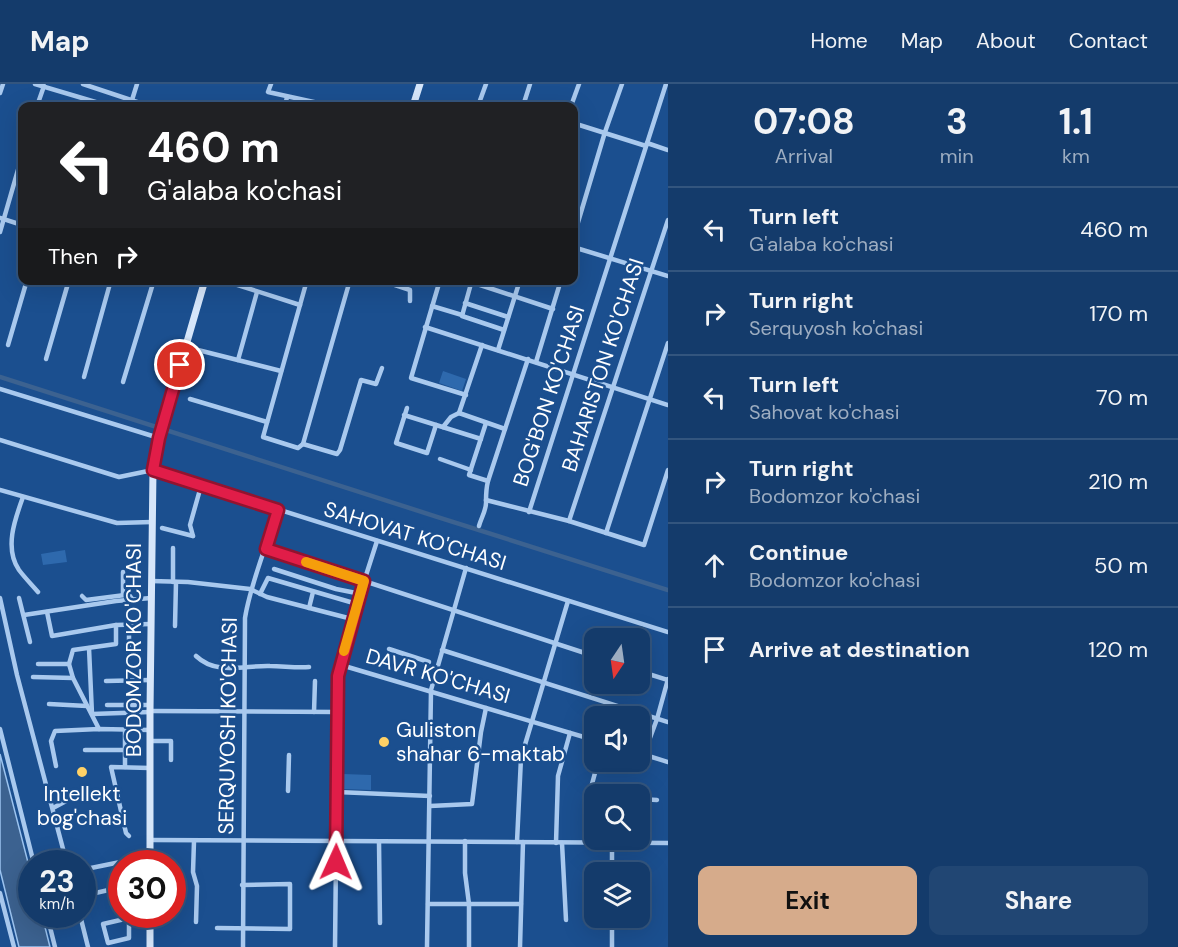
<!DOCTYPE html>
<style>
body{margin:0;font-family:"DM Sans",sans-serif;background:#214673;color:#f1f3f6;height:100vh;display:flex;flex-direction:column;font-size:22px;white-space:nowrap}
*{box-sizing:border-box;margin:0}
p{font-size:20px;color:#9dadc1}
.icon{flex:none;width:33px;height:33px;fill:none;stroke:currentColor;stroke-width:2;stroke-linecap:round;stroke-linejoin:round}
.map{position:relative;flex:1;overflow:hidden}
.panel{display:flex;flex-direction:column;background:#143b6b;width:510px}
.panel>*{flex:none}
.guide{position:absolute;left:18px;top:18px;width:560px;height:183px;border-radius:12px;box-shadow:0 6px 24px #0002,0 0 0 2px #33557e;background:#202124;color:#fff;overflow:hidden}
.needle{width:39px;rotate:193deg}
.controls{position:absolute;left:584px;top:544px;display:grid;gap:12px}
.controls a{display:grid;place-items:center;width:66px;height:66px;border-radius:12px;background:#143b6b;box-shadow:0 6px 24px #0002,0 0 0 2px #33557e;font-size:30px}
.speed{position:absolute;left:18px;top:766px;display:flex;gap:12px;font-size:30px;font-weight:700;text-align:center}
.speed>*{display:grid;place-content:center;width:78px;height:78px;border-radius:50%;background:#143b6b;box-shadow:0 6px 24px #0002,0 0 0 2px #33557e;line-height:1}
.speed small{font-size:15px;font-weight:400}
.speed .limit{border:9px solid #d22;background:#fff;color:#111}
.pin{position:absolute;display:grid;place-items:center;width:51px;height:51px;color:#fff;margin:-26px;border:3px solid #fff;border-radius:50%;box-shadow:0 2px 6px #0007}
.me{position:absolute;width:66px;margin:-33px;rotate:1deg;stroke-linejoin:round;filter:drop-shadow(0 0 4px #0008)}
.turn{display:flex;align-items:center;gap:21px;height:126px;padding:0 30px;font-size:27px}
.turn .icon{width:78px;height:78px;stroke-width:2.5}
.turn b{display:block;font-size:42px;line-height:51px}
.then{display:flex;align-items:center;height:57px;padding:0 30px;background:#0003;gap:12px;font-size:22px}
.eta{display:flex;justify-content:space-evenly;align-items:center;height:102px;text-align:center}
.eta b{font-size:36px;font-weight:700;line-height:42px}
.button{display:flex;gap:12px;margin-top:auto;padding:12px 30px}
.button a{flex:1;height:69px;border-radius:12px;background:#d6ab8b;color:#111;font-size:24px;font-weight:700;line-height:69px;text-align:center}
.button a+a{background:#214673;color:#f1f3f6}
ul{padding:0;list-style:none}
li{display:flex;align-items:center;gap:18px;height:84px;padding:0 30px;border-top:2px solid #33557e}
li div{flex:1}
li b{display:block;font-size:22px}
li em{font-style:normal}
header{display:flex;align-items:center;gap:36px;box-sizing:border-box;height:84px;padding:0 30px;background:#143b6b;border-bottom:2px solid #33557e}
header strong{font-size:28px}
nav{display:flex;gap:33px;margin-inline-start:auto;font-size:21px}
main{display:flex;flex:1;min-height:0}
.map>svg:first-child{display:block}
.green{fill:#2e69ad}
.water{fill:#3c6290;stroke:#9cc4f0;stroke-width:1.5}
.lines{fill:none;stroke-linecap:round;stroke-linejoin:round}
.canal{stroke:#3c6290;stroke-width:4.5}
.street{stroke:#a9c9ee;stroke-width:4.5}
.secondary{stroke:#d6e6fa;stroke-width:7}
.route-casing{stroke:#92132f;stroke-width:15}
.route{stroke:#e11d48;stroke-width:10}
.slow{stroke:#f59e0b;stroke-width:10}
.poi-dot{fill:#ffd166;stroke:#1b4f8f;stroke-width:2}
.labels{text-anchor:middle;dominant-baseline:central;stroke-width:5;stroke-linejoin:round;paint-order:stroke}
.street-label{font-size:21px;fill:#fff;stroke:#1b4f8f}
.poi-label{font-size:21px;fill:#fff;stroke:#1b4f8f;text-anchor:start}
</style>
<header>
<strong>Map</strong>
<nav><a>Home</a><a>Map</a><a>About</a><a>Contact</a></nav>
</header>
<main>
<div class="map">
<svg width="668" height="863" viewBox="0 0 668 863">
<rect width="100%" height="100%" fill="#1b4f8f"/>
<g class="green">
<polygon points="443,287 466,295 462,307 439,299"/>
<polygon points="65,466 67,478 43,481 41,470"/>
<polygon points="343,690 371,691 371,706 343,705"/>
</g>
<polygon class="water" points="0,670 31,790 32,831 42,831 50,863 19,863 0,786"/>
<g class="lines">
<path class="canal" d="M 0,293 C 223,364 445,436 668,506"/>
<g class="street">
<polyline points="35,0 109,22"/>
<polyline points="83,0 149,22"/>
<polyline points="271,0 268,8 332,22"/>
<polyline points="0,9 3,0"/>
<polyline points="132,16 137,0"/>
<polyline points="37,22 44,2"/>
<polyline points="285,22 287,13"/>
<polyline points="478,22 486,0"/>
<polyline points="523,22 530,0"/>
<polyline points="571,22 579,0"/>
<polyline points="573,39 646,62"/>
<polyline points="647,59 668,66"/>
<polyline points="0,134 22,141"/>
<polyline points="0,148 22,72"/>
<polyline points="573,155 605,48 622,0"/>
<polyline points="573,163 668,192"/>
<polyline points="222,196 300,221"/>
<polyline points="307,196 263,353 298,364 303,360 337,370 340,366 361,296 376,300 382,284"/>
<polyline points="380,196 410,206 410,217"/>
<polyline points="440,196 411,294 466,311"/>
<polyline points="472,196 462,232 504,246"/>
<polyline points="471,198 553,225"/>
<polyline points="465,219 508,233"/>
<polyline points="432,222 462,231"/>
<polyline points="425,243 668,321"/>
<polyline points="8,261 27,196"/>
<polyline points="186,263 281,287"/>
<polyline points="498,266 520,196"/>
<polyline points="46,275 69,196"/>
<polyline points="238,276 257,208"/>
<polyline points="536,278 561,196"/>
<polyline points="84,293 111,196"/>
<polyline points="123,298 154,196"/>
<polyline points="0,305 159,354"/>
<polyline points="190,315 267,338"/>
<polyline points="407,324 396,359 427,369 436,341"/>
<polyline points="459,329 482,261"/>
<polyline points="404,331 481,355"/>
<polyline points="486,339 469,391 488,397"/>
<polyline points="443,343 451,333 459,329 505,345"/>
<polyline points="0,356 119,393 153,386 668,548"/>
<polyline points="303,360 350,196"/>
<polyline points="440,375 471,386"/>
<polyline points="0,406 117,439 152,438"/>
<path d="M 23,413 C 15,435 4,464 19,486 C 25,494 32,501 38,508"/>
<polyline points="486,416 569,437 644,461 668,386"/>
<polyline points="529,428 666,0"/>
<polyline points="569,437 668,136"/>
<path d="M 479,442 C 481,434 487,425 486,417 C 486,409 486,405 488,397 L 528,275"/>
<polyline points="162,444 193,452"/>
<polyline points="606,449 668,259"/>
<polyline points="193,452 190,441 201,402"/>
<polyline points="173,464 173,498"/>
<polyline points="266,465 594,572"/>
<polyline points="274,485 336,505 361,510"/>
<polyline points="123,488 123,511"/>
<polyline points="151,497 188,498 250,505 267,513 352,535"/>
<polyline points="260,510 268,494 357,520"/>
<polyline points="82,512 86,516 125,511 130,512 133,516"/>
<polyline points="0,514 17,591 67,780"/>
<polyline points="19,514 30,558"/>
<polyline points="309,524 313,508"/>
<polyline points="47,528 52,552 116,541"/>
<polyline points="24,531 116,517 151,514"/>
<polyline points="175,542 176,498"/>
<polyline points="89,564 92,630"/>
<polyline points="389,565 429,578"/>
<polyline points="442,566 668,638"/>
<path d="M 196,572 C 217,592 245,581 270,582 C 283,582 296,584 309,583"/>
<polyline points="129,573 129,541"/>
<polyline points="38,580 69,580"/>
<polyline points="341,581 594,656"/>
<polyline points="639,587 668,596"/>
<polyline points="33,593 73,594"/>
<polyline points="106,597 150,596"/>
<polyline points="49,620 87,622"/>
<polyline points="107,621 150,621"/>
<polyline points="150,627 337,628"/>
<polyline points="314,628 315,597"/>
<polyline points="92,630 150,628"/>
<polyline points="0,645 34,780"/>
<polyline points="99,645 73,594 69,580 73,566 116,560 116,541 151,540"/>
<polyline points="125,646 125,683"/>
<polyline points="150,657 171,657 171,676"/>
<polyline points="85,666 124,666"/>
<polyline points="639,669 668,678"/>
<polyline points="644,670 657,635 668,595"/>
<polyline points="56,682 51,657 55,647 99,645 150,646"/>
<polyline points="288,707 289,671"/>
<polyline points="337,708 430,712"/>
<polyline points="595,711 592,700 598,678"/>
<polyline points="639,715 657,716"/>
<polyline points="430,722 472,720 481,648 486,624"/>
<polyline points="53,724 68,716 115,706"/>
<polyline points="129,752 126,749 111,683 150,684"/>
<polyline points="151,756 668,759"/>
<polyline points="194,757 193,788 197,802 196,838"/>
<polyline points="465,757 465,789 469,820 469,863"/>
<polyline points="379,758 380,839"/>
<polyline points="517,758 521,674 568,517"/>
<polyline points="592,758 591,725 594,715"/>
<polyline points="556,759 558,692 570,649"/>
<polyline points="562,759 566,836"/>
<polyline points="86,785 150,772"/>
<polyline points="612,789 612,758"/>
<polyline points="0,809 14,863"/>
<polyline points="82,812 122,803"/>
<polyline points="428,820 521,820"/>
<polyline points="47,831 55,863"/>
<polyline points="80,831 88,863"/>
<polyline points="129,831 129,854 108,859 103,840 129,834"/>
<polyline points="217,844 290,845 290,800 242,801"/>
<path d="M 243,863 L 245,534 C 251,497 267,462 277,427"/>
<polyline points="335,863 338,592 352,535 377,457"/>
<polyline points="427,863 431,606 466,484"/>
<polyline points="520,863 523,758"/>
<polyline points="612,863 612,834"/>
</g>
<g class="secondary">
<polyline points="413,22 420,0"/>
<polyline points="150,780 150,627 153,386 159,354 205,196"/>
<polyline points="150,863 150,831"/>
</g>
</g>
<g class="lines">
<g class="route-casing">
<polyline id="route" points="180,281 159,354 153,386 278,426 266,465 364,497 338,592 336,778"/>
</g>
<use href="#route" class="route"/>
<polyline class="slow" points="306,478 364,497 344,567"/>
</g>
<g class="poi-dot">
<circle cx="384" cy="658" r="6"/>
<circle cx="82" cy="688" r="6"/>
</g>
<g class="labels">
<g class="street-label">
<text transform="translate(603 281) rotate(-72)">BAHARISTON KO'CHASI</text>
<text transform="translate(549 312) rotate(-72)">BOG'BON KO'CHASI</text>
<text transform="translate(415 452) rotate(17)">SAHOVAT KO'CHASI</text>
<text transform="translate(134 566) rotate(-90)">BODOMZOR KO'CHASI</text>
<text transform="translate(438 592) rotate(16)">DAVR KO'CHASI</text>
<text transform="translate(228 642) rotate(-89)">SERQUYOSH KO'CHASI</text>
</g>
<g class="poi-label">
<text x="396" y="646">Guliston<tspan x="396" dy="24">shahar 6-maktab</tspan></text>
<text x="82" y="710" text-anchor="middle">Intellekt<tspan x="82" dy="24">bog'chasi</tspan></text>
</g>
</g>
</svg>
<div class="controls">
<a><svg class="needle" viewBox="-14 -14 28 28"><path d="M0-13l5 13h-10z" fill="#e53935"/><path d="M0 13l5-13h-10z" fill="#9dadc1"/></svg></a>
<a><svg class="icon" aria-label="sound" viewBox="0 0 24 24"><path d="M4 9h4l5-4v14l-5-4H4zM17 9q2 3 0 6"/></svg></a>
<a><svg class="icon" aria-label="search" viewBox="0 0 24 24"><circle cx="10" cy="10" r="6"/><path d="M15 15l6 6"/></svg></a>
<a><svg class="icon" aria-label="layers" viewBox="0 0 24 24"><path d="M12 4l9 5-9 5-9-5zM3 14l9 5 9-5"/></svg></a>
</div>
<div class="speed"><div>23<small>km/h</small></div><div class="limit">30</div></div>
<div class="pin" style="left:180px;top:281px;background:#d93025"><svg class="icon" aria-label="arrive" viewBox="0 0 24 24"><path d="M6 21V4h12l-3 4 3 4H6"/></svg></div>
<svg class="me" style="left:336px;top:778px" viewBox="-20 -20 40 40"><path d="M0-17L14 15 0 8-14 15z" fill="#e11d48" stroke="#fff" stroke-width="4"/></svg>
<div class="guide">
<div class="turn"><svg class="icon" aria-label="left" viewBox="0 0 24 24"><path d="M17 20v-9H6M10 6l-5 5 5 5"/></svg><div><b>460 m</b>G'alaba ko'chasi</div></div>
<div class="then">Then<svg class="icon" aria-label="right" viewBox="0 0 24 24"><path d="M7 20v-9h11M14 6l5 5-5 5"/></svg></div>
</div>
</div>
<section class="panel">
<div class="eta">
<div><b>07:08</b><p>Arrival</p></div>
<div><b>3</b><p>min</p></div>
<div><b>1.1</b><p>km</p></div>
</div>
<ul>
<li><svg class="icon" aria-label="left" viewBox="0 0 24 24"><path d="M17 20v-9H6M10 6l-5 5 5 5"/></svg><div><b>Turn left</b><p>G'alaba ko'chasi</p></div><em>460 m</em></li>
<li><svg class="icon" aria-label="right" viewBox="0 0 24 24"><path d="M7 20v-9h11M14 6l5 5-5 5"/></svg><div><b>Turn right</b><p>Serquyosh ko'chasi</p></div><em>170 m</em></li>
<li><svg class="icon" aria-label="left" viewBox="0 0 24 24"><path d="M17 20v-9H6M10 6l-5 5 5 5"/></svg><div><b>Turn left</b><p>Sahovat ko'chasi</p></div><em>70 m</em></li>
<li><svg class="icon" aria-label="right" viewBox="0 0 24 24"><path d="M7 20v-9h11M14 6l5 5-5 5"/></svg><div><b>Turn right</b><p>Bodomzor ko'chasi</p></div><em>210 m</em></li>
<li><svg class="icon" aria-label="ahead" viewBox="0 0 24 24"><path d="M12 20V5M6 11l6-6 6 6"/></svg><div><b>Continue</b><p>Bodomzor ko'chasi</p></div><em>50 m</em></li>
<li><svg class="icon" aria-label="arrive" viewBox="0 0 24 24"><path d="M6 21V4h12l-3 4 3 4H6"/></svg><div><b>Arrive at destination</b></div><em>120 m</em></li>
</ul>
<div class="button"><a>Exit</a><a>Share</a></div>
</section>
</main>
